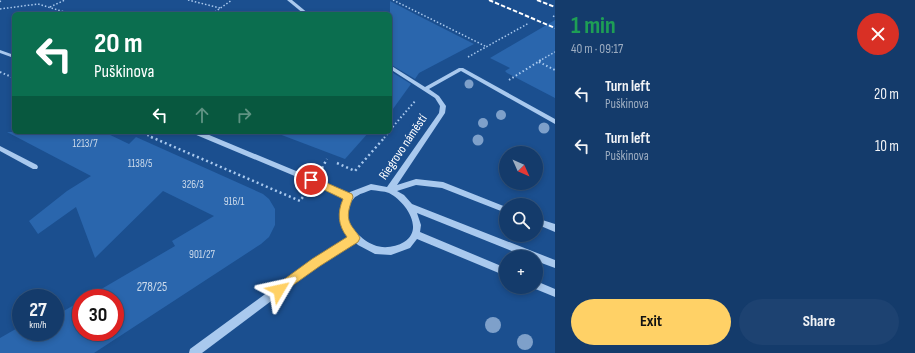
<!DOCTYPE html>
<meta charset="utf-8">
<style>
body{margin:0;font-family:"Sofia Sans Condensed",sans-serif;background:#1d4271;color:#f1f3f6;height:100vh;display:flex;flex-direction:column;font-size:15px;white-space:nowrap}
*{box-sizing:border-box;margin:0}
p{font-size:13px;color:#9dadc1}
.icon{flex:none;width:22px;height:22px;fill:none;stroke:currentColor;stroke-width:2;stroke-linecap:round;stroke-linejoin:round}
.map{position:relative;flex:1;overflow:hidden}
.sheet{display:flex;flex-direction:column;background:#143b6b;width:360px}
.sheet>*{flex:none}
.hud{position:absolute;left:12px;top:12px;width:380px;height:122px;border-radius:6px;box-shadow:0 2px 6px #0003,0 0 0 1px #33557e;background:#0b6e4f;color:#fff;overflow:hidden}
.needle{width:26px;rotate:135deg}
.fabs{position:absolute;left:499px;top:146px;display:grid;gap:8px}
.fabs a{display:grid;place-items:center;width:44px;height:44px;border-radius:50%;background:#143b6b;box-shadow:0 2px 6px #0003,0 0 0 1px #33557e;font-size:20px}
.speed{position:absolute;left:12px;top:289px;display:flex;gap:8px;font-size:20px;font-weight:700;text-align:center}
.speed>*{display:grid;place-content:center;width:52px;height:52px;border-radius:50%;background:#143b6b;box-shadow:0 2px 6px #0003,0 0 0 1px #33557e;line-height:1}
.speed small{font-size:10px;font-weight:400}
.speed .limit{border:6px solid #d22;background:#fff;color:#111}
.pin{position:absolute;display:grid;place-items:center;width:34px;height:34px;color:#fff;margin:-17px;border:2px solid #fff;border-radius:50%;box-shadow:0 1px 4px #0007}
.me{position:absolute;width:44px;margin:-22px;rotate:54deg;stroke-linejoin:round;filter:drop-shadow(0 0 3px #0008)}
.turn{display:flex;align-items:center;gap:14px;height:84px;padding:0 16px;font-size:18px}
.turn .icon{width:52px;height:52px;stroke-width:2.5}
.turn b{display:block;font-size:28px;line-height:34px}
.lanes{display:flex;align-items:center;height:38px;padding:0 16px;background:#0003;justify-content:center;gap:20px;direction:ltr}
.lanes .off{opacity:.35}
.round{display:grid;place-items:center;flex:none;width:42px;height:42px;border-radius:21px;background:#1d4271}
.head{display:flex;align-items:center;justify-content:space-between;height:68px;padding:0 16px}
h1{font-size:24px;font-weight:700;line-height:30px;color:#1e9e55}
.primary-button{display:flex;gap:8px;margin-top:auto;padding:8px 16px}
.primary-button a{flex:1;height:46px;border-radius:24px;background:#ffd166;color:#111;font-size:16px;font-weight:700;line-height:46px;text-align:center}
.primary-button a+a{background:#1d4271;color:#f1f3f6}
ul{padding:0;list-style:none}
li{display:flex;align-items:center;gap:12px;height:52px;padding:0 16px}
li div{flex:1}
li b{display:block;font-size:15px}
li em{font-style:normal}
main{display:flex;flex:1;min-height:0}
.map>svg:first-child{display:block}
.building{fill:#2a66ad}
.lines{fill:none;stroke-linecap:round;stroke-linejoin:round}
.path-far2{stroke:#a9c9ee;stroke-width:1.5;stroke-dasharray:1.5 2;stroke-linecap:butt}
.path-far1{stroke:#a9c9ee;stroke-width:2;stroke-dasharray:1.5 2.5;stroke-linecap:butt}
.path{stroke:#a9c9ee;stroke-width:2.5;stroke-dasharray:2 3;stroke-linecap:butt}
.minor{fill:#a9c9ee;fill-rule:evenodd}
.rail{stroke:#fff;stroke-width:2;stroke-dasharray:4.5 2;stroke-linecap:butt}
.tree{fill:#7ea0ca}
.route{fill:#ffd166;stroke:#a68842}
.labels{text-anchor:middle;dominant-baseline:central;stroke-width:4;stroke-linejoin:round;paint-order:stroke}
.number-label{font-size:11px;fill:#cad9ea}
.street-label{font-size:13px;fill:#fff;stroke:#1b4f8f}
.near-number-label{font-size:13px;fill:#cad9ea}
</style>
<main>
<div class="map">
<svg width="555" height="353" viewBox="0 0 555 353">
<rect width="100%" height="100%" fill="#1b4f8f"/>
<g class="building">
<polygon points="390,1 411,12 474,44 419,73 415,79 390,64"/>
<polygon points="555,20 555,98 507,73 505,71 510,68 490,58"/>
<polygon points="390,71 411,84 390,113"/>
<polygon points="7,132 104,132 129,144 136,137 263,194 269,199 275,209 275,225 269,237 261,244 94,353 0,353 0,338 21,326 21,336 28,332 55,332 55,316 81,301 81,332 115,332 115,298 86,298 175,246 172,241 214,216 163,191 95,258 76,207 38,234 29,221 67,191 91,176"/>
<polygon points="280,132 369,132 345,159 279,134"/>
</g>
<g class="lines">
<g class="path-far2">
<polyline points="188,0 220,8"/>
<polyline points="393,0 487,47"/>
<polyline points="0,2 1,0"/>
<polyline points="50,7 65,0"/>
<polyline points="0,9 38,4 71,14"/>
<polyline points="212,14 232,0"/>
<polyline points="553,16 555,17"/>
<polyline points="468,57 529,23"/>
<polyline points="539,61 555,52"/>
</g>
<g class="path-far1">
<polyline points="539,62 555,70"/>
<polyline points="0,72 14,78"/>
<polyline points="509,80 541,60"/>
<polyline points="390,130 416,100"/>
<polyline points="140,132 154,138"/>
<polyline points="384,138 389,132"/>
</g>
<g class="path">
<polyline points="151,137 300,201 305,194"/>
<polyline points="337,163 355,171 385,137"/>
<polyline points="322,168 327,159"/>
</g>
<g class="minor">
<polygon points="287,0 292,0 309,14 304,14"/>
<polygon points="0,50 14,55 14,58 0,53"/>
<path d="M 390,65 L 425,87 L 459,68 L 463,68 L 555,119 L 555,124 L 461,71 L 429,89 L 439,96 L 446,106 L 445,113 L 397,185 L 416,179 L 443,182 L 506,207 L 506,213 L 442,188 L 416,185 L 397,191 L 404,195 L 412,204 L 555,260 L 555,268 L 536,261 L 536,257 L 527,257 L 417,213 L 421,225 L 420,232 L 506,268 L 506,276 L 417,239 L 410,248 L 391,255 L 375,254 L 358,245 L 355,242 L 319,265 L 202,353 L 189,353 L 190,349 L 313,259 L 350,237 C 341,227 336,210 345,199 L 309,182 L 194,134 L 193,132 L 202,132 L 313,178 L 349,194 L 350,192 L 371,184 L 387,187 L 439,113 L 440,106 L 435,98 L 390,69 ZM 371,190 C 377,191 384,191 389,193 C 405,201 425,229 404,242 C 396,247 383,249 374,245 C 360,240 338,218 351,202 C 353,200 354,197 357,196 C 361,193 367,192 371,190 Z"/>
<polygon points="0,146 37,165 38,167 37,169 33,169 0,151"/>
<polygon points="536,218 555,224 555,232 536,224"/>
<polygon points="536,281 555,289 555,297 533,288 532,287 536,287"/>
</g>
<g class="rail">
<polyline points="489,0 555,28"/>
<polyline points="537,0 555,7"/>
</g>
</g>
<g class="tree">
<circle cx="469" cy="84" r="4.5"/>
<circle cx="501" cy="115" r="5"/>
<circle cx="483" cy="123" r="5"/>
<circle cx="544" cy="128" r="5.5"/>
<circle cx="478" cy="140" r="5.5"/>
<circle cx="493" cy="325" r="8"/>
<circle cx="525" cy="342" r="8"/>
</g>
<path class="route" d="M 311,176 L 352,194 L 353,197 C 349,208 345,218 353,228 C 355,231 358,234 360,238 L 358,242 L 320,266 L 279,295 L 275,294 L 274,290 L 275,286 L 312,259 L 347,237 C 338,225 337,213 343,199 L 308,182 L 307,180 L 308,177 Z"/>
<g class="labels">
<g class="number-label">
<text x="85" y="143">1213/7</text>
<text x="140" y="163">1138/5</text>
<text x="193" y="184">326/3</text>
<text x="234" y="201">916/1</text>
<text x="202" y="254">901/27</text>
</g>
<g class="street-label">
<text transform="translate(403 147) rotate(-56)">Riegrovo náměstí</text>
</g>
<g class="near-number-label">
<text x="152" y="287">278/25</text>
</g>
</g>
</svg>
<div class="fabs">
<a><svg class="needle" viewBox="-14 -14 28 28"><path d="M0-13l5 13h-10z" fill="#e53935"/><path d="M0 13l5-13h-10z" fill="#9dadc1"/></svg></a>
<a><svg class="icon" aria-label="search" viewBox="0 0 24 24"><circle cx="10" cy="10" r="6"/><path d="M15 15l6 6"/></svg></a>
<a>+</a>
</div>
<div class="speed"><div>27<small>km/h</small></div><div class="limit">30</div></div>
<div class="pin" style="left:311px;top:180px;background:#d93025"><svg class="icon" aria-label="arrive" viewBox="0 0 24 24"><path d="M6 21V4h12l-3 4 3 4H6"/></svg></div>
<svg class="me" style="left:279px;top:290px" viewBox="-20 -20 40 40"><path d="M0-17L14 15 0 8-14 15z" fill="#ffd166" stroke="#fff" stroke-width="4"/></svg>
<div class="hud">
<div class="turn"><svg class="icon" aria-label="left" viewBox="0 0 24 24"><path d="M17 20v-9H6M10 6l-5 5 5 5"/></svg><div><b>20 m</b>Puškinova</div></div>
<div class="lanes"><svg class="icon" aria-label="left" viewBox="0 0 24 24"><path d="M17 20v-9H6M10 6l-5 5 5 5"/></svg><svg class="icon off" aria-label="ahead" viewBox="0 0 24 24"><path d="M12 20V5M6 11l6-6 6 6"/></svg><svg class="icon off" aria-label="right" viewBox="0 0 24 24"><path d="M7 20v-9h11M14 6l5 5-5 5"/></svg></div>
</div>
</div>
<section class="sheet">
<div class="head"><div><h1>1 min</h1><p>40 m · 09:17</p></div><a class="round" style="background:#d93025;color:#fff"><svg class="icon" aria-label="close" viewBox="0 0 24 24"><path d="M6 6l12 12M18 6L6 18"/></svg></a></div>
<ul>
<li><svg class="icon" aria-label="left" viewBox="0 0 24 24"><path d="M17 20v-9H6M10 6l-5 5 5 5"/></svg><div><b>Turn left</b><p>Puškinova</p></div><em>20 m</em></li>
<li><svg class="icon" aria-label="left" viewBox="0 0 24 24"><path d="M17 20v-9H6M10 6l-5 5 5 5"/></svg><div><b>Turn left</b><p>Puškinova</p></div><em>10 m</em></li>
</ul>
<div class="primary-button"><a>Exit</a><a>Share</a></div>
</section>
</main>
